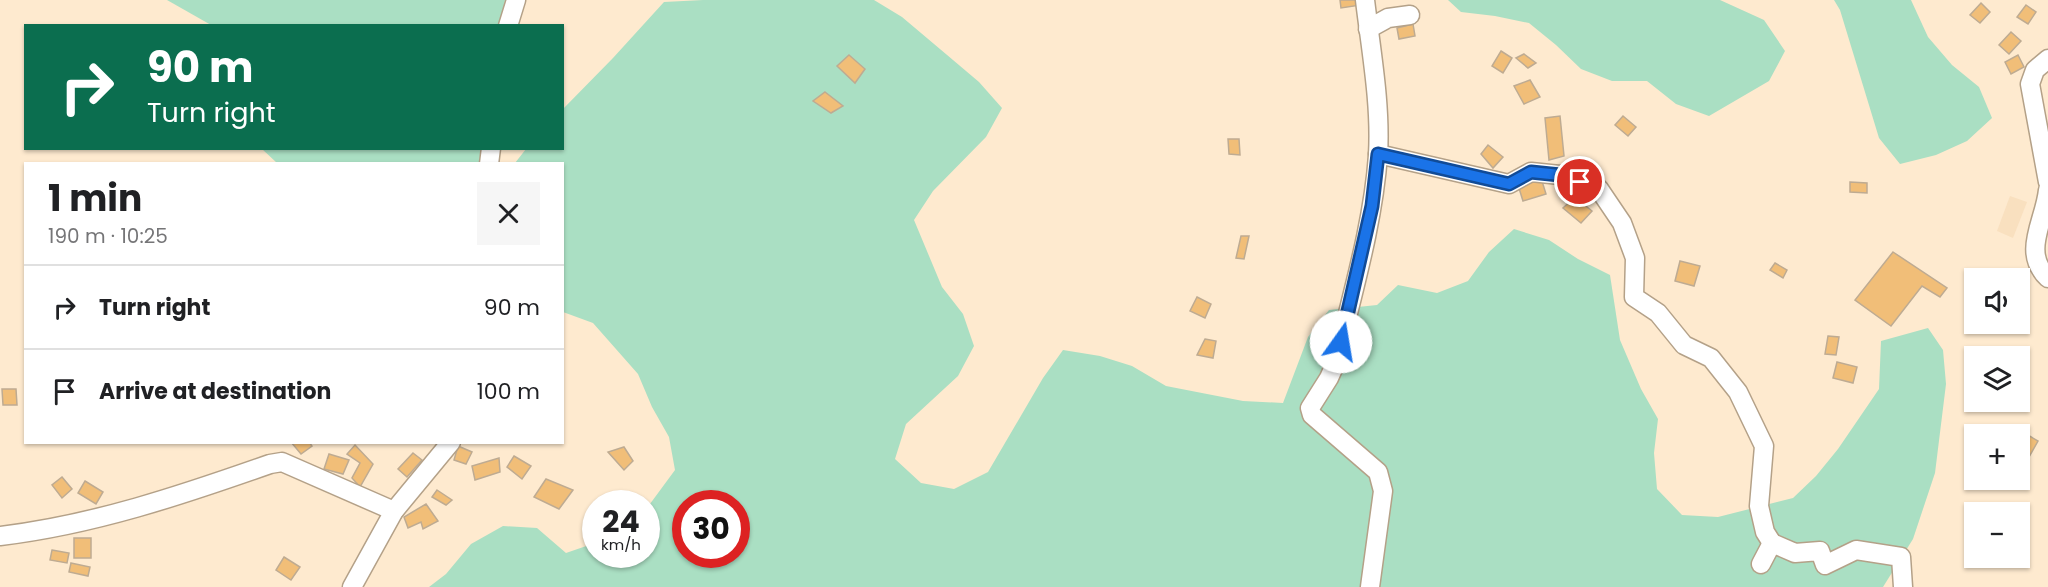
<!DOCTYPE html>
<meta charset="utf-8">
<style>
body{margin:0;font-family:Poppins,sans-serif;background:#f6f6f6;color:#202124;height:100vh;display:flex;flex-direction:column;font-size:22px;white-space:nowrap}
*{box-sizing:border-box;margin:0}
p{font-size:20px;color:#757577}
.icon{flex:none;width:33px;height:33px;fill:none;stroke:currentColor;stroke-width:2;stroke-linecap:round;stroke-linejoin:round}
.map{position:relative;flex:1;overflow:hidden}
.sheet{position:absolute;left:24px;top:162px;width:540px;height:282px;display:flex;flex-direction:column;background:#fff;border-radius:0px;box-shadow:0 2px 4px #0004}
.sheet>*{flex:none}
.hud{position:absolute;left:24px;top:24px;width:540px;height:126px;border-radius:0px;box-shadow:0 2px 4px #0004;background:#0b6e4f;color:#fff;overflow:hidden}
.buttons{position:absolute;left:1964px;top:268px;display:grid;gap:12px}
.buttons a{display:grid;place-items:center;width:66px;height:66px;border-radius:0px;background:#fff;box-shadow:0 2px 4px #0004;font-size:30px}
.speed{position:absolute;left:582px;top:490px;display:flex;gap:12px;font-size:30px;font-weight:700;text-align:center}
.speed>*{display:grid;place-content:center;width:78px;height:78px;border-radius:50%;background:#fff;box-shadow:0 2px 4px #0004;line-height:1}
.speed small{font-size:15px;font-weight:400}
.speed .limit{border:9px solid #d22;background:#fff;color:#111}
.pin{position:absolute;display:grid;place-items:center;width:51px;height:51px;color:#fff;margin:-26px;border:3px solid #fff;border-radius:50%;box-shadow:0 2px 6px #0007}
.me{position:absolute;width:66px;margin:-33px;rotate:13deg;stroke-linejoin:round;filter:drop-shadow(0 0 4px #0008)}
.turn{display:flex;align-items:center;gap:21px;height:126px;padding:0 24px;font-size:27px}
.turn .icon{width:78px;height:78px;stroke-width:2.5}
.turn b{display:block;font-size:42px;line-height:51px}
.round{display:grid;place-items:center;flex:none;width:63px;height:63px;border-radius:0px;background:#f6f6f6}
.headline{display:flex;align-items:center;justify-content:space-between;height:102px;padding:0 24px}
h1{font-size:36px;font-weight:700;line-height:45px}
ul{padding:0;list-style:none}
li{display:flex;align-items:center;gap:18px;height:84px;padding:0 24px;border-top:2px solid #e0e0e0}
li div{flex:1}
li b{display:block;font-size:22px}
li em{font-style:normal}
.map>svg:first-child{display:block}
.built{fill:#f9e0bf}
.green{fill:#aadfc3;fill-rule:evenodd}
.building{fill:#f1be78;stroke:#beab92;stroke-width:1.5}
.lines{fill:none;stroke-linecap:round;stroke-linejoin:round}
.minor-casing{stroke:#b4a188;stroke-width:21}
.minor{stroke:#fff;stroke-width:18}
.route-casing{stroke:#114b97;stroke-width:15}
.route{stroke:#1a73e8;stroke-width:10}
</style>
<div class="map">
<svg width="2048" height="587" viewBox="0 0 2048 587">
<rect width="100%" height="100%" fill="#feeacf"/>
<polygon class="built" points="2010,196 2027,202 2013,238 1997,231"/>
<g class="green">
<polygon points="167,0 505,0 501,26 211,25"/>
<path d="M 703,0 L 874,0 L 902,17 L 953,60 L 979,82 L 1002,108 L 986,137 L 933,191 L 914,220 L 942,287 L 963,314 L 974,346 L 958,376 L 906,424 L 895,459 L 921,483 L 954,489 L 988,472 L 1043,378 L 1063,350 L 1100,356 L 1132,366 L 1166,386 L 1243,401 L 1283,403 L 1308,337 L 1329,310 L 1377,305 L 1398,285 L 1437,293 L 1468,281 L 1489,252 L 1514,229 L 1549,240 L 1578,259 L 1610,275 L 1620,340 L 1641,389 L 1658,419 L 1654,453 L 1657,489 L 1682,515 L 1718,517 L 1793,498 L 1816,476 L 1838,449 L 1879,389 L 1881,341 L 1928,328 L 1943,350 L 1946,384 L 1935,473 L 1913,539 L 1883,587 L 429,587 L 446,574 L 471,544 L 503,526 L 537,528 L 566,553 L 595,543 L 596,555 L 646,555 L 647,508 L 675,470 L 669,437 L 652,407 L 638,374 L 593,323 L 563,312 L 562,164 L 515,163 L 526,149 L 562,148 L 563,109 L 613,58 L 664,2 ZM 686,504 L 736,504 L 736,555 L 686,555 Z"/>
<polygon points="1448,0 1720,0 1764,20 1785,51 1769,81 1709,116 1676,104 1647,81 1612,81 1581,69 1556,45 1529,23 1495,16 1461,12"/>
<polygon points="1834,0 1911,0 1928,37 1952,65 1979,87 1992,118 1967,141 1936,155 1900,164 1879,138 1840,10"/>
<polygon points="262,149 483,149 480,164 277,163"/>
</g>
<g class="building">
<polygon points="1340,0 1360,0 1361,5 1341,8"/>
<polygon points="1981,3 1990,12 1980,23 1970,15"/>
<polygon points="2026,5 2036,12 2028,24 2017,17"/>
<polygon points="1413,24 1415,36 1399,39 1397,28"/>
<polygon points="2011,32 2021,41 2009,54 1999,45"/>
<polygon points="1501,51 1512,58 1503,73 1492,66"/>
<polygon points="1524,54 1536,63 1528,68 1516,58"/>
<polygon points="849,55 865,69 855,83 837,66"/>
<polygon points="2018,55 2024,67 2011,74 2005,62"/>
<polygon points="1530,80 1540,97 1524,104 1514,86"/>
<polygon points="825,92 843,106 831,113 813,101"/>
<polygon points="1560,116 1564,156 1549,160 1545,118"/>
<polygon points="1623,116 1636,127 1628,136 1615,125"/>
<polygon points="1228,139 1239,139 1240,155 1229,154"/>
<polygon points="1488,145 1503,157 1493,168 1481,154"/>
<polygon points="1541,178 1546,194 1523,201 1518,185"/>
<polygon points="1850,182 1867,183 1867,193 1850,192"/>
<polygon points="1575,197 1592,211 1581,223 1563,208"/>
<polygon points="1241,236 1249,236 1244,259 1236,258"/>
<polygon points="1893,252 1947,288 1940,297 1922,286 1891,326 1855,300"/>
<polygon points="1680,261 1700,266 1694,286 1675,281"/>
<polygon points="1775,263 1787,270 1783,278 1770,270"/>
<polygon points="1197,297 1211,304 1205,318 1190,311"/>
<polygon points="1828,336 1839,337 1836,355 1825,354"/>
<polygon points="1205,339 1216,341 1213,358 1197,355"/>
<polygon points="1837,362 1857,367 1853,383 1833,378"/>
<polygon points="2,389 16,389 17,405 3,405"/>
<polygon points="2026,434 2038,441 2029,457 2019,451 2019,445"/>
<polygon points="291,442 309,442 312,446 301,454"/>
<polygon points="355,445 373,464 360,487 352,478 360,463 347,454"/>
<polygon points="458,446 472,452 466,464 454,460"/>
<polygon points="624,447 633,461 624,470 608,452"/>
<polygon points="413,453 422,460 407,477 398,469"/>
<polygon points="329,454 349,460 343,474 324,469"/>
<polygon points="514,456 531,466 522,479 507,467"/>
<polygon points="499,458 500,472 475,480 472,466"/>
<polygon points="62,477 72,489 62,498 52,485"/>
<polygon points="546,479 573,490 559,509 534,497"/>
<polygon points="85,481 103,492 96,504 78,493"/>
<polygon points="437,490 452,500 446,505 432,497"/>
<polygon points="426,504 438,521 423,529 421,522 408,528 404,517"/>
<rect x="74" y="538" width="17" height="20"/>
<polygon points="52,550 69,553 67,563 50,560"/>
<polygon points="284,557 300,567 291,580 276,570"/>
<polygon points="71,563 90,567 88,576 69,572"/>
</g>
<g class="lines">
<g class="minor-casing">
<g id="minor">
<path d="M 1365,0 C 1371,51 1381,104 1378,155 C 1373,225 1352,294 1336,362 L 1329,378 L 1310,408 L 1312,415 L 1378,472 L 1383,491 L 1370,587"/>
<polyline points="508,26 516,0"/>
<polyline points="1368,29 1388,18 1410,15"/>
<polyline points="2048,59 2035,70 2030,84 2048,182"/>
<polyline points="1378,154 1509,184 1531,172 1560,175 1599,189 1622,223 1635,258 1634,297 1658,313 1684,345 1711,358 1738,392 1764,446 1759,506 1765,532 1772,543"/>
<polyline points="489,164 491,148"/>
<path d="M 2048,190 C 2045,221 2021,252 2048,278"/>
<path d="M 0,536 C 93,525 182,495 270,464 L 282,462 L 394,511"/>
<polyline points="1761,564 1772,543 1795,553 1820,551 1825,565 1856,550 1901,557 1903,587"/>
<polyline points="352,587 394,511 451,442"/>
</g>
</g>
<use href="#minor" class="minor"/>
</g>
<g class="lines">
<g class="route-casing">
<polyline id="route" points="1341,342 1372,206 1378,154 1509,184 1531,172 1560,175 1580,182"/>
</g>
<use href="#route" class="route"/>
</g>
</svg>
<div class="buttons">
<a><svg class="icon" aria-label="sound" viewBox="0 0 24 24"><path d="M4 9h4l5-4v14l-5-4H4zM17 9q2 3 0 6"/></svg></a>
<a><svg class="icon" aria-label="layers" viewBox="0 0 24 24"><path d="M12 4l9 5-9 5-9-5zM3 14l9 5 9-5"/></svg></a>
<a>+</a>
<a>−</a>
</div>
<div class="speed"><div>24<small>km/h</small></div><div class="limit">30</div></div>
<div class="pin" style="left:1580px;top:182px;background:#d93025"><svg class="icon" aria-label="arrive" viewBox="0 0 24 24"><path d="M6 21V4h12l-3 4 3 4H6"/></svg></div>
<svg class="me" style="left:1341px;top:342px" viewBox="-20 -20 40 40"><circle r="19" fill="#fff"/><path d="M0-13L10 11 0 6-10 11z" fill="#1a73e8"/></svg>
<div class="hud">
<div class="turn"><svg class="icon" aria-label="right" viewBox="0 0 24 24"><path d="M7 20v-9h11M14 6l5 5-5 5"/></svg><div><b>90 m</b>Turn right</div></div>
</div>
<section class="sheet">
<div class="headline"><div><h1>1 min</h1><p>190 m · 10:25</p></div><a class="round"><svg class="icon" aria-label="close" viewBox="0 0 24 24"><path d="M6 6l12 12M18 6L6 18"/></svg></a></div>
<ul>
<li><svg class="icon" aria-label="right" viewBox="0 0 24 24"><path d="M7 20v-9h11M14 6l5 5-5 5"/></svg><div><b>Turn right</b></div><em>90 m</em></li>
<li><svg class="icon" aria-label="arrive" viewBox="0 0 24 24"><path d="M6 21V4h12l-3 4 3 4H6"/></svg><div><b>Arrive at destination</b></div><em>100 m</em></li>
</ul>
</section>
</div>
